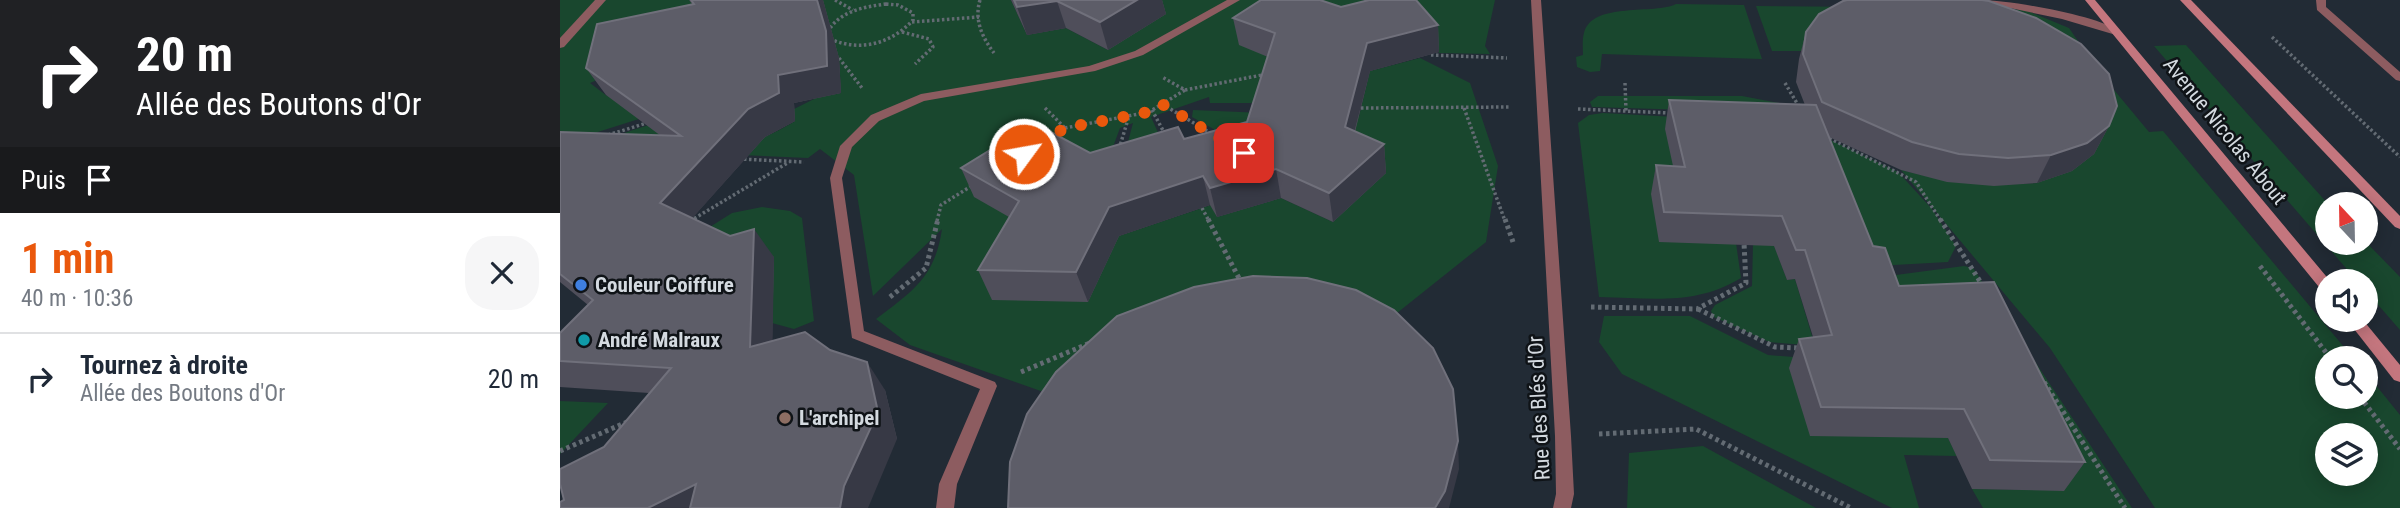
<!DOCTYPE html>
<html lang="fr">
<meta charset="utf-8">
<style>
body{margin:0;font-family:"Roboto Condensed",sans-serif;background:#f6f6f7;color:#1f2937;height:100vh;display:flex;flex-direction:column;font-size:26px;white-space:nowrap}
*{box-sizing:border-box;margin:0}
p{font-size:23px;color:#747a83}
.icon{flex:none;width:38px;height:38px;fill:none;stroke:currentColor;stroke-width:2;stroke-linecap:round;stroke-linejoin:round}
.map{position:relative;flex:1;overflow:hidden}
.side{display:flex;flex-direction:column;background:#fff;width:560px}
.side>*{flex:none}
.hud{background:#202124;color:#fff;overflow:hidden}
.needle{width:46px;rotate:338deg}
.controls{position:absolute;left:1755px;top:192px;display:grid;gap:14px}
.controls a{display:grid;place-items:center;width:63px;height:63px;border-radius:50%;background:#fff;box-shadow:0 4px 18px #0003;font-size:35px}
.pin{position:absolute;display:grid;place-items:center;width:60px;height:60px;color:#fff;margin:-30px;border-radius:14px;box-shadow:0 4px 10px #0006}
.me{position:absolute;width:77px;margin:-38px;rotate:58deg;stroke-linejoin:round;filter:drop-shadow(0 0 5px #0008)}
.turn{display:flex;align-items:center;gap:24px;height:147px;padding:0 21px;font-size:32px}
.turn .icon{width:91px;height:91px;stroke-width:2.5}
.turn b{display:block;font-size:49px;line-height:60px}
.then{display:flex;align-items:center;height:66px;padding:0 21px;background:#0003;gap:14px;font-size:26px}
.round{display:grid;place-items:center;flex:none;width:74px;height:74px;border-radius:28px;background:#f6f6f7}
.head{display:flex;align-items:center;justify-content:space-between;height:119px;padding:0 21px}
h1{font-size:42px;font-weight:700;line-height:52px;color:#ea580c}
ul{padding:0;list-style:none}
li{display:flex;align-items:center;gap:21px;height:91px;padding:0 21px;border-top:2px solid #e0e1e3}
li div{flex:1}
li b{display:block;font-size:26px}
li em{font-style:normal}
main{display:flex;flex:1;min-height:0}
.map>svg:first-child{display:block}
.green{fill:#19472e;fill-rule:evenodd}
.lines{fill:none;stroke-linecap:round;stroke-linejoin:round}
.path-far1{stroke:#636b73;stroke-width:3.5;stroke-dasharray:2.5 2.5;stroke-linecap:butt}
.path{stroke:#636b73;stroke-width:5;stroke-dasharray:3.5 3.5;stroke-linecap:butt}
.street{fill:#8d5c60;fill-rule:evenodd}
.secondary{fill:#c4767e;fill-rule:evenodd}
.wall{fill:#4f4e5a}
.shaded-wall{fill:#373945}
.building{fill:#5d5d68;stroke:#70707b;stroke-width:2}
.route{stroke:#ea580c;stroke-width:12;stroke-dasharray:0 21.6}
.shop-dot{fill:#3f7fe0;stroke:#0f1317;stroke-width:2.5}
.culture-dot{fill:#0f9aa8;stroke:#0f1317;stroke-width:2.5}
.education-dot{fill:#8d6e63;stroke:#0f1317;stroke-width:2.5}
.labels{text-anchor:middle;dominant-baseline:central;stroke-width:5;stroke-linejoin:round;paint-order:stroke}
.street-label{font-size:21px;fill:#d4dae0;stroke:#0f1317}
.poi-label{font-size:21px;font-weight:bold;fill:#d4dae0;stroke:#0f1317;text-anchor:start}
</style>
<main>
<section class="side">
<div class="hud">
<div class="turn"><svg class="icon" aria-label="right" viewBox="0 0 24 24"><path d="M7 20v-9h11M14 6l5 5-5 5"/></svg><div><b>20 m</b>Allée des Boutons d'Or</div></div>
<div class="then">Puis<svg class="icon" aria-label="arrive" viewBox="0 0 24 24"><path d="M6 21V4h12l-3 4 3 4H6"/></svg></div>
</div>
<div class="head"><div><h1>1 min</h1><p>40 m · 10:36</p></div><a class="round"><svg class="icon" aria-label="close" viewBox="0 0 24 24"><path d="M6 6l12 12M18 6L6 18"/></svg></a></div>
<ul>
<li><svg class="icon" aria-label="right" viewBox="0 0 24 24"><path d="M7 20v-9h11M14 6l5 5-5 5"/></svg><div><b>Tournez à droite</b><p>Allée des Boutons d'Or</p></div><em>20 m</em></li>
</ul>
</section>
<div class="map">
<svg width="1840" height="508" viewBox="0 0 1840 508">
<rect width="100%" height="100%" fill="#222b35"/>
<g class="green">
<polygon points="0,0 151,0 51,74 30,83 47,96 123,105 0,144"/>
<path d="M 232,0 L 451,0 L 467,35 L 506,28 L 548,50 L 586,0 L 935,0 L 925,46 L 930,54 L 879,53 L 849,18 L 737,68 L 724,103 L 650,103 L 649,97 L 591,117 L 611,161 L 559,176 L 573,123 L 560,128 L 540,182 L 559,236 L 651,205 L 657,217 L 721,198 L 773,222 L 777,151 L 783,116 L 799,116 L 810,71 L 860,58 L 910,83 L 938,166 L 926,242 L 817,329 L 509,401 L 350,345 L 316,319 C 353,291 375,277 382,229 L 313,296 L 294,175 L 260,149 L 248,158 L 37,149 L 32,145 C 48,140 85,123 100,124 C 162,131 171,161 235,121 L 234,109 L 256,98 L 281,93 L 279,57 Z"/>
<path d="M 1116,4 L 1184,5 L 1202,59 L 1042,54 L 1040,71 L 1030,72 L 1017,67 L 1016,57 L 1023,55 C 1023,49 1022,39 1024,33 C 1032,1 1096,15 1116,4 Z"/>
<path d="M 1196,6 L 1445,8 L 1468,11 L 1509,28 L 1540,73 L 1589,132 L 1603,131 L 1794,359 L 1768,359 L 1768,397 L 1806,397 L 1806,373 L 1840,415 L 1840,508 L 1595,508 L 1490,348 L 1341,170 C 1388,182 1429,187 1477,183 L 1244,51 L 1212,51 ZM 1768,436 L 1806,436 L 1806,474 L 1768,474 Z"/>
<polygon points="1626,45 1769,205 1768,243 1806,242 1840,277 1840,330 1806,291 1806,282 1798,282 1594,46"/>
<polygon points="1038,96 1182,96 1230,105 1196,112 1032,107 1030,102"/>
<polygon points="633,110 704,113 693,151 632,117"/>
<path d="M 1043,113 L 1171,120 L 1176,243 L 1181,278 C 1135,306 1091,298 1039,297 L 1018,123 L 1029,115 Z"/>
<polygon points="1245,128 1338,172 1372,209 1396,246 1388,262 1298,267"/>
<polygon points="202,207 230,211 242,218 254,321 234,329 212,323 134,237 172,213"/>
<polygon points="1193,244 1214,245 1227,280 1235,279 1255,346 1209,342 1154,317 1151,311 1155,305 1192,286"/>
<polygon points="1404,266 1413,268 1572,508 1423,508 1412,489 1504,490 1313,278"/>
<polygon points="1044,316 1130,316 1208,355 1259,359 1388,438 1397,456 1344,455 1359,508 1332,508 1062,374 1039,342"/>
<polygon points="0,401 48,403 0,454"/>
<polygon points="1143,446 1256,508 1067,508 1069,453"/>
</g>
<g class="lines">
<g class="path-far1">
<polyline points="275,0 293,10"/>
<path d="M 420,0 C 414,20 422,37 434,53"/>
<path d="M 326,4 L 338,5 L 353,13 L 353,20 C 331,44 300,52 270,39 L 267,33 C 279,11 303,7 326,4 Z"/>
<polyline points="352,22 419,17"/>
<polyline points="342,32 369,39 373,47 355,64"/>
<polyline points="1712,37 1840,157"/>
<polyline points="871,55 947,58"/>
<polyline points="279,58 302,88"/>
<polyline points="1065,83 1066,111"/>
<polyline points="1225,83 1241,110"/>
<polyline points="625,90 707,74"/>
<polyline points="602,104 654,135"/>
<polyline points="485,108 505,128 492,136"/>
<polyline points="801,108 949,107"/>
<polyline points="904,108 945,221"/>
<polyline points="1018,109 1110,113"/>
<polyline points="592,110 606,136"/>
<polyline points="505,128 589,112 625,90 602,77"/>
<polyline points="48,135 90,122"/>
<polyline points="1265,136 1356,182 1381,221"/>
<polyline points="559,149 569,116"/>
<polyline points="179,159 244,162"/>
<polyline points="642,208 649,221"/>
<polyline points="130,221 229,162"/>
<polyline points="377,221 381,205 413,185"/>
</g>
<g class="path">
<polyline points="648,219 681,282"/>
<polyline points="945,219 953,242"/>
<polyline points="1380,219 1423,286"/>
<polyline points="128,222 132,219"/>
<polyline points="1700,266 1771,359"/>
<polyline points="330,297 366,268 378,219"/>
<polyline points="1031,307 1137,309 1186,283 1184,243"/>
<polyline points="1138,309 1215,347 1239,348"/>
<polyline points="461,372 530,343"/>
<polyline points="1484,382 1565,508"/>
<polyline points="1800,397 1840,449"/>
<polyline points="1039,434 1136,429 1291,508"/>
<polyline points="0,451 67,422"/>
</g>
<g class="street">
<polygon points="35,0 46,0 4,47 0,48 0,38"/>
<polygon points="667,0 680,0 583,55 535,71 364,101 319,121 292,147 282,178 304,331 435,382 437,386 397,484 394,508 376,508 379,484 420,389 292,338 270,178 280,146 311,115 361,94 529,66 575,51"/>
<polygon points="971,0 981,0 1011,436 1014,494 1011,508 993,508 996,494 995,436"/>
<path d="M 1421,0 C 1450,0 1540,16 1561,32 L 1556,35 L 1502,19 L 1426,3 Z"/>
<polygon points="1756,0 1766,0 1766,7 1840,72 1840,81 1836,80 1757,10"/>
</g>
<g class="secondary">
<polygon points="1525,0 1535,0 1771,282 1768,282 1768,293 1763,292"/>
<polygon points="1620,0 1631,0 1840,216 1840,229 1835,227"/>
<polygon points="1787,320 1803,320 1840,365 1840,382 1834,380"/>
</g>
</g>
<g class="wall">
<polygon points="129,0 263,0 279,58 281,93 234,103 235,121 205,137 132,218 214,257 212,341 325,390 337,439 4,500 44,447 89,393 0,387 0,333 28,305 0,282 0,132 101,136 46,95 26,68 132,4"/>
<polygon points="451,0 602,0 606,14 548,50 506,28 467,35"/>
<polygon points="781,7 878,25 879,52 810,71 795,132 824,144 826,173 773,222 721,198 657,217 650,205 559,236 528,302 432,300 418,270 449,217 414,197 401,168 530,153 624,139 687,122 708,57 679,45 673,18"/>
<polygon points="1246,32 1549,126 1534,154 1512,171 1477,183 1434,186 1387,182 1341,170 1269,137 1313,246 1339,286 1525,462 1504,491 1412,489 1388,438 1250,436 1229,368 1239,339 1253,337 1235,279 1227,280 1214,246 1099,242 1091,194 1096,165 1113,166 1105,129 1109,100 1245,105 1236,82 1239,59"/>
</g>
<g class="shaded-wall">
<polygon points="257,0 263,0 279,58 281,93 234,103 235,121 205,137 121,231 100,203 218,75"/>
<polygon points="577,0 602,0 606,14 548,50 540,22"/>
<polygon points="497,1 506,28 467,35 457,7"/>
<polygon points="878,25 879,52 810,71 788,156 785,127 807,43"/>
<polygon points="1549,126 1534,154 1512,171 1477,183 1491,155"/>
<polygon points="824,144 826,173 773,222 769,193"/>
<polygon points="716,169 721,198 657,217 650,188"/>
<polygon points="643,176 650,205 559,236 528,302 516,272 549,207"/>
<polygon points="194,229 214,257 212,375 190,347"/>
<polygon points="307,362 325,390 337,439 308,508 280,508"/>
<polygon points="898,441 899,469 889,508 875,508"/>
<polygon points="136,484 159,508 88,508"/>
</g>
<g class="building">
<polygon points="131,0 257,0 266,31 267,66 218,75 219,93 188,109 100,203 170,236 194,229 190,347 245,332 270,350 307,362 318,412 284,486 280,508 130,508 136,484 88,508 0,508 0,502 4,500 0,484 0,469 44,447 111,368 0,361 0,333 33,300 0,274 0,132 121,136 26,68 37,24 134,4"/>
<polygon points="454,0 577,0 540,22 497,1 457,7"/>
<polygon points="701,0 760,0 781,7 809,0 856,0 878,25 807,43 785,127 824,144 769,193 716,169 650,188 643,176 549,207 516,272 418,270 459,201 401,168 474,123 530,153 618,127 624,139 687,122 715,33 673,18"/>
<polygon points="1287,0 1422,0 1429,1 1476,18 1521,44 1549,74 1557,106 1549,126 1527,143 1491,155 1448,158 1399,154 1352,142 1262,102 1243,54 1246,32 1259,14 1283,1"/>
<polygon points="1109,100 1256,105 1313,246 1325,248 1339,286 1434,282 1525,462 1430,460 1404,409 1261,407 1239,339 1272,335 1245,250 1236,250 1222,216 1104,212 1096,165 1125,167"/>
<polygon points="693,276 747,278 796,290 834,310 873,348 893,389 898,441 885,491 875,508 448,508 450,462 467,414 496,372 557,316 634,287"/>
</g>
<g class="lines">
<polyline class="route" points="464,154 505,128 589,112 602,104 684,153"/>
</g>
<circle class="shop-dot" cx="21" cy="285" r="7"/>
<circle class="culture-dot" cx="24" cy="340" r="7"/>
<circle class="education-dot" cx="225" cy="418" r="7"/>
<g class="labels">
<g class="street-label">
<text transform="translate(1665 131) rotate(51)">Avenue Nicolas About</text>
<text transform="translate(979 408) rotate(-93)">Rue des Blés d'Or</text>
</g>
<g class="poi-label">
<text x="35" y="285">Couleur Coiffure</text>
<text x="38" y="340">André Malraux</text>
<text x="239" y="418">L'archipel</text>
</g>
</g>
</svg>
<div class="controls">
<a><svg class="needle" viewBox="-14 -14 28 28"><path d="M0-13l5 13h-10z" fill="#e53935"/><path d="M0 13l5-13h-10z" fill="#747a83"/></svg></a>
<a><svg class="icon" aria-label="sound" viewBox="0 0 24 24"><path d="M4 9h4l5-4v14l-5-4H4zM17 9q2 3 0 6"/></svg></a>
<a><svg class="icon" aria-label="search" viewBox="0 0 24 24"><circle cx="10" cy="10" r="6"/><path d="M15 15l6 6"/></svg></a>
<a><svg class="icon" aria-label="layers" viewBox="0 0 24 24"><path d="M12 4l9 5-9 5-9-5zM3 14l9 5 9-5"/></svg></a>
</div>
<div class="pin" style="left:684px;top:153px;background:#d93025"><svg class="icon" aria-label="arrive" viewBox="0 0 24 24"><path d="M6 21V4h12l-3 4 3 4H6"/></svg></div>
<svg class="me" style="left:464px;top:154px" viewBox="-20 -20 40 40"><circle r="17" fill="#ea580c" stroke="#fff" stroke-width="3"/><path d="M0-11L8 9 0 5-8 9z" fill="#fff"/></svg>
</div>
</main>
